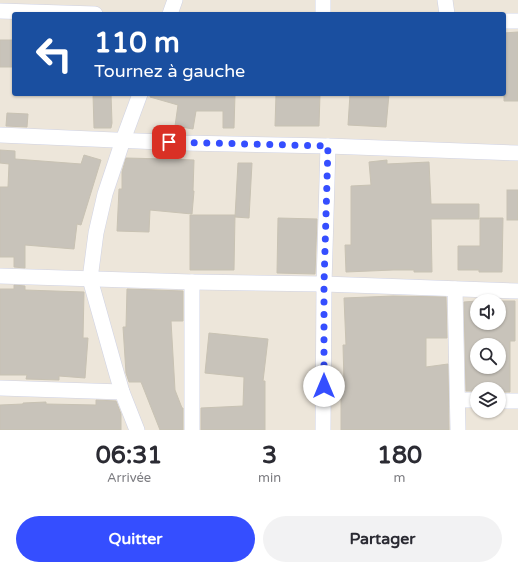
<!DOCTYPE html>
<html lang="fr">
<meta charset="utf-8">
<style>
body{margin:0;font-family:"Varela Round",sans-serif;background:#f2f2f3;color:#2b2b33;height:100vh;display:flex;flex-direction:column;font-size:15px;white-space:nowrap}
*{box-sizing:border-box;margin:0}
p{font-size:13px;color:#7c7c81}
.icon{flex:none;width:22px;height:22px;fill:none;stroke:currentColor;stroke-width:2;stroke-linecap:round;stroke-linejoin:round}
.map{position:relative;height:430px;overflow:hidden}
.panel{display:flex;flex-direction:column;background:#fff;flex:1}
.panel>*{flex:none}
.banner{position:absolute;left:12px;top:12px;width:494px;height:84px;border-radius:4px;box-shadow:0 1px 3px #0004;background:#1a4fa0;color:#fff;overflow:hidden}
.controls{position:absolute;left:470px;top:294px;display:grid;gap:8px}
.controls a{display:grid;place-items:center;width:36px;height:36px;border-radius:50%;background:#fff;box-shadow:0 1px 3px #0004;font-size:20px}
.pin{position:absolute;display:grid;place-items:center;width:34px;height:34px;color:#fff;margin:-17px;border-radius:8px;box-shadow:0 2px 6px #0006}
.me{position:absolute;width:44px;margin:-22px;rotate:0deg;stroke-linejoin:round;filter:drop-shadow(0 0 3px #0008)}
.turn{display:flex;align-items:center;gap:14px;height:84px;padding:0 16px;font-size:18px}
.turn .icon{width:52px;height:52px;stroke-width:2.5}
.turn b{display:block;font-size:28px;line-height:34px}
.eta{display:flex;justify-content:space-evenly;align-items:center;height:68px;text-align:center}
.eta b{font-size:24px;font-weight:700;line-height:28px}
.action{display:flex;gap:8px;margin-top:auto;padding:8px 16px}
.action a{flex:1;height:46px;border-radius:24px;background:#354eff;color:#fff;font-size:16px;font-weight:700;line-height:46px;text-align:center}
.action a+a{background:#f2f2f3;color:#2b2b33}
.map>svg:first-child{display:block}
.building{fill:#c8c3ba;stroke:#c8c2b3;fill-rule:evenodd}
.lines{fill:none;stroke-linecap:round;stroke-linejoin:round}
.street-casing{stroke:#cfd2e4;stroke-width:16}
.street{stroke:#fff;stroke-width:15}
.route{stroke:#354eff;stroke-width:7;stroke-dasharray:0 12.6}
</style>
<div class="map">
<svg width="518" height="430" viewBox="0 0 518 430">
<rect width="100%" height="100%" fill="#ede6da"/>
<g class="building">
<polygon points="518,32 518,101 504,101 504,33"/>
<rect x="0" y="40" width="14" height="27"/>
<polygon points="93,94 111,94 112,123 111,128 94,128"/>
<polygon points="151,94 235,94 234,128 223,128 223,111 196,111 193,129 175,126 178,105 150,97"/>
<polygon points="276,94 320,94 319,126 275,126"/>
<polygon points="350,94 389,94 386,127 348,125"/>
<polygon points="7,113 28,114 27,127 6,126"/>
<polygon points="0,150 15,151 15,159 81,164 84,155 101,160 81,225 77,224 74,249 25,245 25,268 14,267 14,257 0,257 0,187 8,187 9,164 0,163"/>
<polygon points="126,158 165,159 194,160 193,191 194,191 192,214 150,210 149,232 117,231 119,189 122,189 122,172"/>
<polygon points="387,160 387,164 429,162 431,204 479,204 479,219 431,219 432,272 414,272 414,270 393,270 346,272 345,245 351,245 351,186 371,185 369,162"/>
<polygon points="238,163 252,163 249,218 235,217"/>
<rect x="507" y="190" width="11" height="30"/>
<polygon points="190,215 235,215 234,270 190,270"/>
<polygon points="278,218 317,219 315,274 277,273"/>
<polygon points="480,218 503,218 502,272 479,272 479,270 458,270 458,246 480,246"/>
<polygon points="14,285 25,286 25,290 84,292 83,338 88,338 85,378 59,376 59,380 26,379 27,375 0,375 0,289 14,289"/>
<polygon points="127,289 183,291 183,321 171,321 175,390 182,408 183,408 183,430 160,430 141,382 129,382 126,373 123,327 126,327"/>
<polygon points="393,296 446,297 447,338 426,338 426,367 448,364 449,430 341,430 341,381 344,381 343,345 346,345 344,298"/>
<path d="M 477,301 L 477,323 L 499,323 L 499,301 L 515,301 L 515,341 L 510,341 L 510,392 L 499,392 L 499,389 L 477,389 L 477,391 L 466,391 L 464,302 ZM 477,345 L 499,345 L 499,367 L 477,367 Z"/>
<polygon points="209,333 268,339 263,381 265,381 265,430 201,430 201,408 243,406 244,377 205,373"/>
<polygon points="96,400 116,401 121,414 121,430 0,430 0,405 23,404 23,403 46,402 46,404 96,405"/>
</g>
<g class="lines">
<g class="street-casing">
<g id="street">
<polyline points="445,0 447,14"/>
<polyline points="0,11 95,14"/>
<polyline points="170,14 175,0"/>
<polyline points="323,14 323,0"/>
<polyline points="504,21 518,21"/>
<polyline points="0,135 184,143 328,146 518,153"/>
<polyline points="0,276 192,282 324,284 518,291"/>
<polyline points="192,282 192,430"/>
<polyline points="455,289 458,430"/>
<polyline points="0,388 122,392"/>
<polyline points="458,400 477,400"/>
<polyline points="499,401 518,401"/>
<polyline points="137,430 122,392 115,368 90,279 96,233 105,194 123,140 140,94"/>
<polyline points="323,430 324,284 328,146"/>
</g>
</g>
<use href="#street" class="street"/>
</g>
<g class="lines">
<polyline class="route" points="169,142 328,146 324,284 324,386"/>
</g>
</svg>
<div class="controls">
<a><svg class="icon" aria-label="sound" viewBox="0 0 24 24"><path d="M4 9h4l5-4v14l-5-4H4zM17 9q2 3 0 6"/></svg></a>
<a><svg class="icon" aria-label="search" viewBox="0 0 24 24"><circle cx="10" cy="10" r="6"/><path d="M15 15l6 6"/></svg></a>
<a><svg class="icon" aria-label="layers" viewBox="0 0 24 24"><path d="M12 4l9 5-9 5-9-5zM3 14l9 5 9-5"/></svg></a>
</div>
<div class="pin" style="left:169px;top:142px;background:#d93025"><svg class="icon" aria-label="arrive" viewBox="0 0 24 24"><path d="M6 21V4h12l-3 4 3 4H6"/></svg></div>
<svg class="me" style="left:324px;top:386px" viewBox="-20 -20 40 40"><circle r="19" fill="#fff"/><path d="M0-13L10 11 0 6-10 11z" fill="#354eff"/></svg>
<div class="banner">
<div class="turn"><svg class="icon" aria-label="left" viewBox="0 0 24 24"><path d="M17 20v-9H6M10 6l-5 5 5 5"/></svg><div><b>110 m</b>Tournez à gauche</div></div>
</div>
</div>
<section class="panel">
<div class="eta">
<div><b>06:31</b><p>Arrivée</p></div>
<div><b>3</b><p>min</p></div>
<div><b>180</b><p>m</p></div>
</div>
<div class="action"><a>Quitter</a><a>Partager</a></div>
</section>
